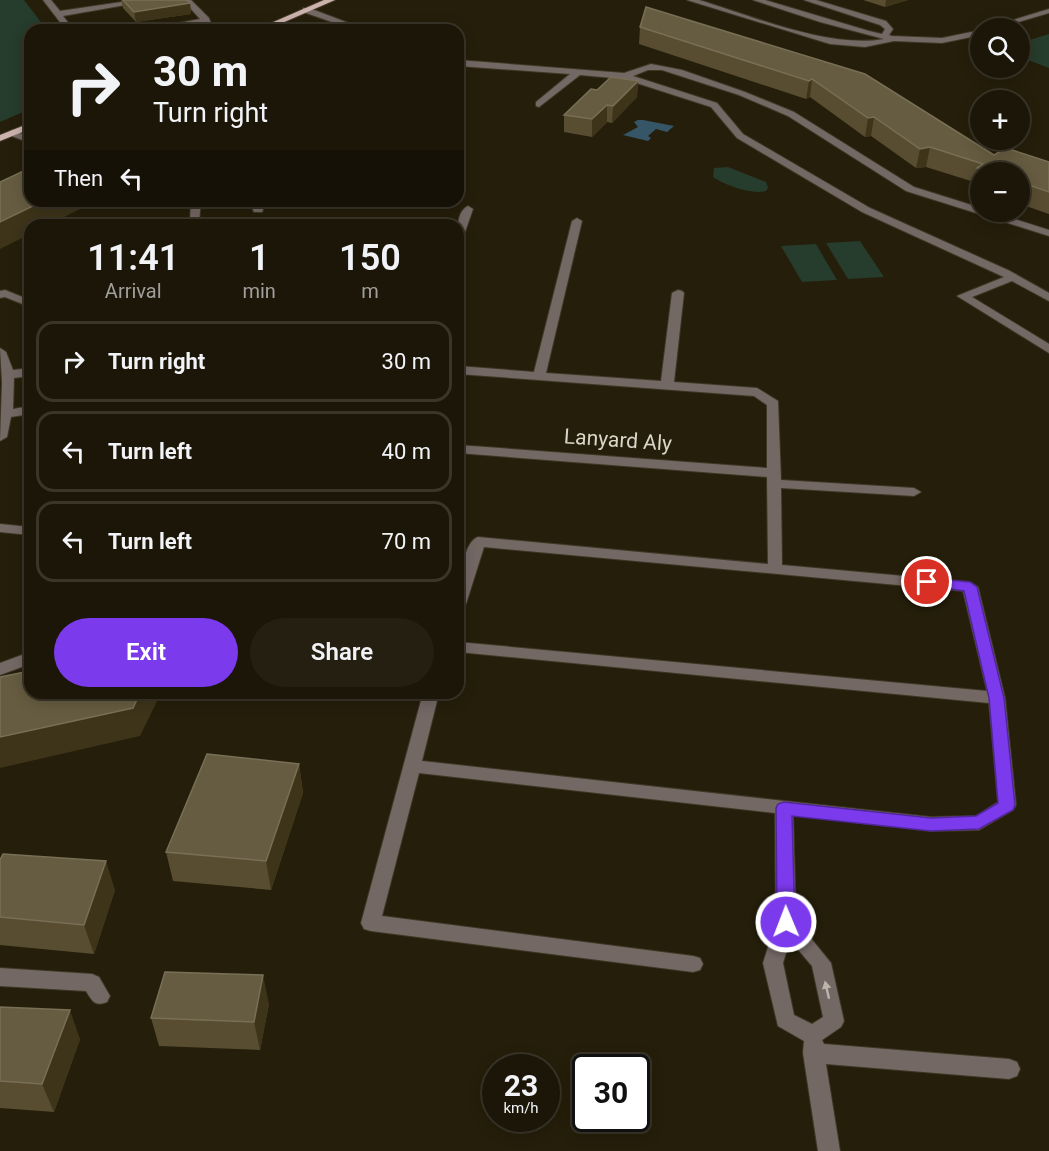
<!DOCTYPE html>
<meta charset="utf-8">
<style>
body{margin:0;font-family:Roboto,sans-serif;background:#251f12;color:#f1f3f6;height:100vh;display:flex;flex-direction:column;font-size:22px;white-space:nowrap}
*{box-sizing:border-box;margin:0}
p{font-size:20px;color:#a09f9c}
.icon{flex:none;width:33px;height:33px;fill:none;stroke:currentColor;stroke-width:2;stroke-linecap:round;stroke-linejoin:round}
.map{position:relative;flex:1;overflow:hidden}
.drawer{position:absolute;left:24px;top:219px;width:440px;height:480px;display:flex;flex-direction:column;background:#1c1608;border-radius:18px;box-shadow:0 3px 15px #0003,0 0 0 2px #3a3529}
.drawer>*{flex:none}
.guide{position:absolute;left:24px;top:24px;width:440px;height:183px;border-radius:18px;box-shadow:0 3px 15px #0003,0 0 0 2px #3a3529;background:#1c1608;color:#f1f3f6;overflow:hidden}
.fabs{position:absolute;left:970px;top:18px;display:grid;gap:12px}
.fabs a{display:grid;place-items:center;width:60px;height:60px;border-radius:50%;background:#1c1608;box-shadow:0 3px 15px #0003,0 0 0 2px #3a3529;font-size:30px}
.speed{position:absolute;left:482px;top:1054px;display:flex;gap:12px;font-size:30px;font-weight:700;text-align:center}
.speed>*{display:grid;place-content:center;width:78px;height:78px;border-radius:50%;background:#1c1608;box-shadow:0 3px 15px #0003,0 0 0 2px #3a3529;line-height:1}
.speed small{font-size:15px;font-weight:400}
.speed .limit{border:3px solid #111;border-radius:9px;background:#fff;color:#111}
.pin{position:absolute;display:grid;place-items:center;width:51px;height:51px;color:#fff;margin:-26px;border:3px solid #fff;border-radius:50%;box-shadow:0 2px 6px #0007}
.me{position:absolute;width:66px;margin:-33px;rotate:359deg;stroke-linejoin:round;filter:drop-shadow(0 0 4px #0008)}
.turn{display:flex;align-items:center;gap:21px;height:126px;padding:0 30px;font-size:27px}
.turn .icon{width:78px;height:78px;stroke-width:2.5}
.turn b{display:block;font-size:42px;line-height:51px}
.then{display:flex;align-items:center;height:57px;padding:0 30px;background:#0003;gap:12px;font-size:22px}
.eta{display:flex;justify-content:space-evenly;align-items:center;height:102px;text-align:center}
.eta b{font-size:36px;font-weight:600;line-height:42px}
.cta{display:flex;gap:12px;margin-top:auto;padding:12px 30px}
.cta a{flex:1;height:69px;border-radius:36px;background:#7c3aed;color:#fff;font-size:24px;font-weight:600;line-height:69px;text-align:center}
.cta a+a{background:#251f12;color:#f1f3f6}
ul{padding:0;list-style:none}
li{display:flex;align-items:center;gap:18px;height:81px;margin:0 12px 9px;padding:0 18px;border:3px solid #3a3529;border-radius:18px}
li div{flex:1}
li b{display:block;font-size:22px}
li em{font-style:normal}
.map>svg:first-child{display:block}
.green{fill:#263c2c}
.water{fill:#365668}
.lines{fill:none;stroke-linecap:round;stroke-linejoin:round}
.minor-casing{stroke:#3e3825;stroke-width:2}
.major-casing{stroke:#3e3825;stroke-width:2}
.minor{fill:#746865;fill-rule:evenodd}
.major{fill:#cbb2ad;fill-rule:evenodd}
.wall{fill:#584d31}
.shaded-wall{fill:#3e341a}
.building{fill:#665c41;stroke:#786f56;stroke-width:1.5}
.oneway{fill:#bbb5ac}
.route{fill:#7c3aed;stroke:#51269a;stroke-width:1.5}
.labels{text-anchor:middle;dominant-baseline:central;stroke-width:6;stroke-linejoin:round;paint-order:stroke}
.street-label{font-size:21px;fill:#dad6ca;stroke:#251e0a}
</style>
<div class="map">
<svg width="1049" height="1151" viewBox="0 0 1049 1151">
<rect width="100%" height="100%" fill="#251e0a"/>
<g class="green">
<polygon points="0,0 24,0 47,30 30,30 30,109 0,122"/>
<polygon points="1049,34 1049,68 1020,57 1020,43"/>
<path d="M 728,167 L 766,182 L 768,188 L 766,191 C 751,195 725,185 713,177 L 714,168 Z"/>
<polygon points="860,241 884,277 848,279 826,243"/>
<polygon points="816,244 837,280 802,282 781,246"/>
</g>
<polygon class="water" points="638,120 643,120 674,126 667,132 656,129 648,136 651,138 648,141 623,135 638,127 634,122"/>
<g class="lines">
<g class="minor-casing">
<g id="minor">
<polygon points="43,0 51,0 60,11 135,0 154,0 63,16 74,30 66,30"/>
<polygon points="183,0 191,0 209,18 212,26 204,23 160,30 141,30 200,19"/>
<path d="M 687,0 L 699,0 C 752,16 830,49 884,39 L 820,22 L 753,0 L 765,0 L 869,31 L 882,34 L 885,29 L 880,25 L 804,0 L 816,0 L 886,21 L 893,29 L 889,35 L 892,36 L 942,38 L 981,30 L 981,35 L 942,43 L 894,41 L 865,47 L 830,44 Z"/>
<polygon points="303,8 309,8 367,30 355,30 303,12"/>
<polygon points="1049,9 1049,13 998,28 987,28"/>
<polygon points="458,60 624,73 651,64 682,70 745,92 794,112 914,187 981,208 981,212 992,212 1049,230 1049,236 906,191 788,116 739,95 662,70 648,70 633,76 717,103 743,134 870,208 1010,271 1049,293 1049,301 1012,281 972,297 1049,344 1049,353 957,296 1004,277 862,212 737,138 711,107 624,79 580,75 539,107 536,106 536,102 570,74 458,66"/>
<polygon points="12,130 30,137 30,143 9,135 7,133"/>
<polygon points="191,201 201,201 199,222 190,220"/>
<polygon points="249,201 259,201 263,210 262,212 254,212"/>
<path d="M 468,206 L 473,209 L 463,238 L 458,241 C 458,229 456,212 468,206 Z"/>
<path d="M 577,218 L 582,221 L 546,373 L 661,381 L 672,293 L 678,290 L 682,291 L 684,293 L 674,382 L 757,388 L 778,401 L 781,480 L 914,488 L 921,492 L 914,496 L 781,488 L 782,565 L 970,582 L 978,587 L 1005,698 L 1016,805 L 1013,810 L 979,830 L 931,831 L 793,815 L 796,920 L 831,963 L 844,1021 L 841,1027 L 822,1040 L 824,1044 L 1009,1059 L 1017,1062 L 1020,1069 L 1017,1076 L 1009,1079 L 826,1064 L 840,1151 L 818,1151 L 803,1053 L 804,1041 L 778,1026 L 763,963 L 776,922 L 775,813 L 419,773 L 382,916 L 693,956 L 700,958 L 703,964 L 700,970 L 693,972 L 371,931 L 364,929 L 361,923 L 423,693 L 439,693 L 422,761 L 931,817 L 976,816 L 998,802 L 989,703 L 458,652 L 458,642 L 987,691 L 963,591 L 484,547 L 466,604 L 463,608 L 458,609 C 458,594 461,542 478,537 L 768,564 L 767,477 L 458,453 L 458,445 L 767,468 L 767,405 L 754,396 L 458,374 L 458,366 L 534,372 L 572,221 ZM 790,940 L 812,966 L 823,1017 L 812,1024 L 794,1015 L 783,963 Z"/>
<polygon points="5,290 30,300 30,307 5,297 0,298 0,291"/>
<polygon points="0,348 6,352 13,370 30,368 30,376 14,378 13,409 30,406 30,414 11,417 7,437 0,441 2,383"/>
<polygon points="0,524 30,527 30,535 0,532"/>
<polygon points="30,652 30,664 0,675 0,663"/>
<path d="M 0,968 L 92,974 L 99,977 L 110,996 L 107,1002 C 95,1007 92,1001 86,991 L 0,986 Z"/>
</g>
</g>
<g class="major-casing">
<g id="major">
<polygon points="324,0 335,0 266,30 255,30"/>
<polygon points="30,123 30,129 0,141 0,135"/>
</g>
</g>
<use href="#minor" class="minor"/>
<use href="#major" class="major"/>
</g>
<g class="wall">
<polygon points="116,0 186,0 190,3 191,14 136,22 123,8 121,0"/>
<polygon points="863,0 908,0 885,7"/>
<polygon points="646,7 994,155 1049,162 1049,214 1020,204 1020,172 981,172 981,190 972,187 974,182 926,167 916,168 871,136 865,137 810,97 806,99 639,44 640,27"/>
<polygon points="638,81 637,97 612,123 607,122 592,137 564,132 564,115 597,90"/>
<polygon points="299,764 303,793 271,890 173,881 166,852"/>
<polygon points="0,860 115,890 94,954 0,945"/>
<polygon points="269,1004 260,1050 159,1046 151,1018"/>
<polygon points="0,1007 80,1039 54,1112 0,1108"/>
</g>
<g class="shaded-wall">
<polygon points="886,0 908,0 885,7"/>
<polygon points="190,3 191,14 136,22 134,12"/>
<polygon points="812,79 810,97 806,99 809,81"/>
<polygon points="638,81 637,97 612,123 613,106"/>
<polygon points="607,105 607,122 592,137 592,119"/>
<polygon points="874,117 871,136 865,137 868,118"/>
<polygon points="930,147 926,167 916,168 920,149"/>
<polygon points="43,201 96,201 48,225 30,225 30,234 0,249 0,222"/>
<polygon points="140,693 161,693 140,736 0,768 0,737"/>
<polygon points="299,764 303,793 271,890 266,861"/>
<polygon points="106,861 115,890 94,954 84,925"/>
<polygon points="263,975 269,1004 260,1050 254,1022"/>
<polygon points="70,1010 80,1039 54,1112 42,1084"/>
</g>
<g class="building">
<polygon points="123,0 186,0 190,3 134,12"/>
<polygon points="646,7 865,74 994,155 1006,148 1049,162 1049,192 1020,182 1020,172 991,172 977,168 983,164 930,147 920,149 874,117 868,118 812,79 809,81 640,27"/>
<polygon points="611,77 638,81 613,106 607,105 592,119 564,115 591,89 597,90"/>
<polygon points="30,168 30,201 43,201 0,222 0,182"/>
<polygon points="30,671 30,693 140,693 133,708 0,737 0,677"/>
<polygon points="207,754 299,764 266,861 166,852"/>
<polygon points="3,854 106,861 84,925 0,917 0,860"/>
<polygon points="165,972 263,975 254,1022 151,1018"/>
<polygon points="0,1007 70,1010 42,1084 0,1081"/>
</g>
<defs><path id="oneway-solid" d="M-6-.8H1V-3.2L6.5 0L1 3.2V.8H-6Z" transform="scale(1.5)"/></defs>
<use class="oneway" href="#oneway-solid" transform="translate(827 990) rotate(-103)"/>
<polygon class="route" points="927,578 970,582 977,587 1004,698 1015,805 1013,810 979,829 931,831 792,816 795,922 792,927 786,930 780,927 777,922 776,808 778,804 784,802 931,818 976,816 998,803 989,698 964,591 922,585 922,579"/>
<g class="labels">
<g class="street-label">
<text transform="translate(618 440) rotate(4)">Lanyard Aly</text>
</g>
</g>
</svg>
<div class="fabs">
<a><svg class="icon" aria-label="search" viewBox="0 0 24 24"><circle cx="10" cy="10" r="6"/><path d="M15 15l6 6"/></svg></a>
<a>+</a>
<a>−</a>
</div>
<div class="speed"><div>23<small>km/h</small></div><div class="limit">30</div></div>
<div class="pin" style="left:927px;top:582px;background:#d93025"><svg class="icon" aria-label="arrive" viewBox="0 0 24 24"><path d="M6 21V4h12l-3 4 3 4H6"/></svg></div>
<svg class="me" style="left:786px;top:922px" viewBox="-20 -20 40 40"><circle r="17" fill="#7c3aed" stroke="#fff" stroke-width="3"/><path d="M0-11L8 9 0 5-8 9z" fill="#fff"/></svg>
<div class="guide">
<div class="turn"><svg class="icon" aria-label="right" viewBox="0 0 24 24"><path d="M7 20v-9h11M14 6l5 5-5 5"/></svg><div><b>30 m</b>Turn right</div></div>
<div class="then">Then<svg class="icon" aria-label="left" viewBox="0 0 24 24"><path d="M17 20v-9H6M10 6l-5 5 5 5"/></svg></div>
</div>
<section class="drawer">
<div class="eta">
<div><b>11:41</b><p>Arrival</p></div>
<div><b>1</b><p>min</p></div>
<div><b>150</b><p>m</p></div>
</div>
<ul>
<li><svg class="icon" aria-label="right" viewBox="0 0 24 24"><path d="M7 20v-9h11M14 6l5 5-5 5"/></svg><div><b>Turn right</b></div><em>30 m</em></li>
<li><svg class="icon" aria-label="left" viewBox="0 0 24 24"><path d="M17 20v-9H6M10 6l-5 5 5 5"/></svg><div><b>Turn left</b></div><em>40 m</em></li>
<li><svg class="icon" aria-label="left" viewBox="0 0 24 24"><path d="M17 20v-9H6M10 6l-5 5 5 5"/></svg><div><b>Turn left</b></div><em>70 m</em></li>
</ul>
<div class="cta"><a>Exit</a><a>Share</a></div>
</section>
</div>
